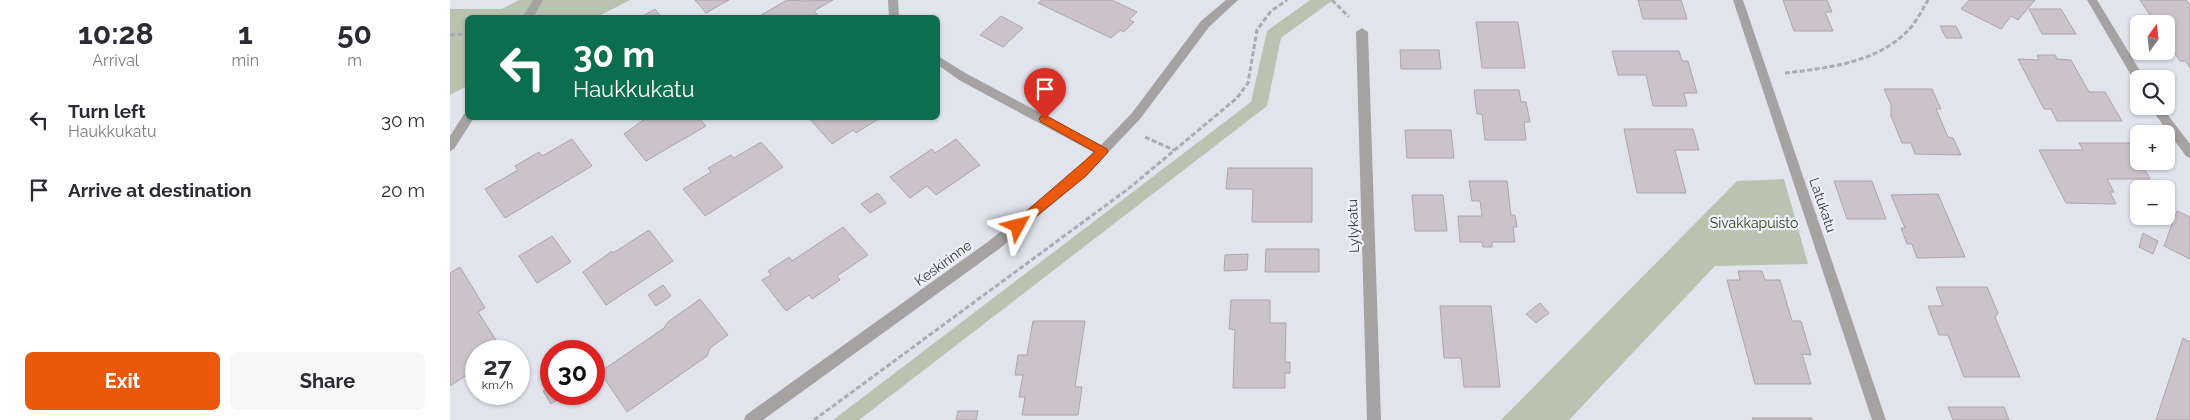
<!DOCTYPE html>
<meta charset="utf-8">
<style>
body{margin:0;font-family:Raleway,sans-serif;background:#f7f7f7;color:#2b2b33;height:100vh;display:flex;flex-direction:column;font-size:19px;white-space:nowrap}
*{box-sizing:border-box;margin:0}
p{font-size:16px;color:#7c7c81}
.icon{flex:none;width:28px;height:28px;fill:none;stroke:currentColor;stroke-width:2;stroke-linecap:round;stroke-linejoin:round}
.map{position:relative;flex:1;overflow:hidden}
.drawer{display:flex;flex-direction:column;background:#fff;width:450px}
.drawer>*{flex:none}
.hud{position:absolute;left:15px;top:15px;width:475px;height:105px;border-radius:8px;box-shadow:0 1px 4px #0004;background:#0b6e4f;color:#fff;overflow:hidden}
.needle{width:32px;rotate:15deg}
.controls{position:absolute;left:1680px;top:15px;display:grid;gap:10px}
.controls a{display:grid;place-items:center;width:45px;height:45px;border-radius:8px;background:#fff;box-shadow:0 1px 4px #0004;font-size:25px}
.speed{position:absolute;left:15px;top:340px;display:flex;gap:10px;font-size:25px;font-weight:700;text-align:center}
.speed>*{display:grid;place-content:center;width:65px;height:65px;border-radius:50%;background:#fff;box-shadow:0 1px 4px #0004;line-height:1}
.speed small{font-size:12px;font-weight:400}
.speed .limit{border:8px solid #d22;background:#fff;color:#111}
.pin{position:absolute;display:grid;place-items:center;width:42px;height:42px;color:#fff;margin:-51px -21px;border-radius:50% 50% 50% 0;rotate:-45deg;box-shadow:0 0 5px #0007}
.pin .icon{rotate:45deg}
.me{position:absolute;width:55px;margin:-28px;rotate:52deg;stroke-linejoin:round;filter:drop-shadow(0 0 4px #0008)}
.turn{display:flex;align-items:center;gap:18px;height:105px;padding:0 25px;font-size:22px}
.turn .icon{width:65px;height:65px;stroke-width:2.5}
.turn b{display:block;font-size:35px;line-height:42px}
.eta{display:flex;justify-content:space-evenly;align-items:center;height:85px;text-align:center}
.eta b{font-size:30px;font-weight:700;line-height:35px}
.button{display:flex;gap:10px;margin-top:auto;padding:10px 25px}
.button a{flex:1;height:58px;border-radius:8px;background:#ea580c;color:#fff;font-size:20px;font-weight:700;line-height:58px;text-align:center}
.button a+a{background:#f7f7f7;color:#2b2b33}
ul{padding:0;list-style:none}
li{display:flex;align-items:center;gap:15px;height:70px;padding:0 25px}
li div{flex:1}
li b{display:block;font-size:19px}
li em{font-style:normal}
main{display:flex;flex:1;min-height:0}
.map>svg:first-child{display:block}
.green{fill:#b8c3b0}
.building{fill:#cbc3c9;stroke:#ada5ab}
.lines{fill:none;stroke-linecap:round;stroke-linejoin:round}
.path{stroke:#a9acb3;stroke-width:3;stroke-dasharray:5 2.5;stroke-linecap:butt}
.street{fill:#a7a2a2;fill-rule:evenodd}
.route{fill:#ea580c;stroke:#983908}
.labels{text-anchor:middle;dominant-baseline:central;stroke-width:4.5;stroke-linejoin:round;paint-order:stroke}
.street-label{font-size:14px;fill:#37383b;stroke:#eef1fa}
.park-label{font-size:14px;fill:#2d4516;stroke:#eef1fa}
</style>
<main>
<section class="drawer">
<div class="eta">
<div><b>10:28</b><p>Arrival</p></div>
<div><b>1</b><p>min</p></div>
<div><b>50</b><p>m</p></div>
</div>
<ul>
<li><svg class="icon" aria-label="left" viewBox="0 0 24 24"><path d="M17 20v-9H6M10 6l-5 5 5 5"/></svg><div><b>Turn left</b><p>Haukkukatu</p></div><em>30 m</em></li>
<li><svg class="icon" aria-label="arrive" viewBox="0 0 24 24"><path d="M6 21V4h12l-3 4 3 4H6"/></svg><div><b>Arrive at destination</b></div><em>20 m</em></li>
</ul>
<div class="button"><a>Exit</a><a>Share</a></div>
</section>
<div class="map">
<svg width="1740" height="420" viewBox="0 0 1740 420">
<rect width="100%" height="100%" fill="#e1e4ed"/>
<g class="green">
<polygon points="69,0 180,0 147,17 18,18 17,86 0,95 0,9 52,9"/>
<polygon points="860,0 883,0 831,38 817,106 409,420 383,420 801,102 817,31"/>
<polygon points="1334,179 1358,264 1265,266 1119,420 1051,420 1287,181"/>
</g>
<g class="building">
<polygon points="245,0 279,0 256,13"/>
<polygon points="337,0 355,1 383,0 364,11 369,16 367,18 306,18"/>
<polygon points="592,0 662,0 687,12 679,20 684,22 674,32 670,30 661,38 588,3"/>
<polygon points="1188,0 1231,0 1237,19 1193,19"/>
<polygon points="1333,0 1377,0 1382,12 1375,12 1383,31 1344,31"/>
<polygon points="1519,0 1585,0 1568,20 1561,16 1551,29 1511,9"/>
<polygon points="1690,0 1736,0 1740,5 1740,68 1736,61 1730,61 1716,40 1716,24 1706,24"/>
<polygon points="205,9 212,18 189,18"/>
<polygon points="1579,9 1611,9 1626,34 1592,34"/>
<polygon points="551,16 573,28 553,47 530,35"/>
<polygon points="1026,22 1068,22 1075,68 1032,68"/>
<polygon points="1490,26 1506,26 1512,38 1496,38"/>
<polygon points="950,50 989,50 991,69 951,69"/>
<polygon points="1162,51 1229,51 1232,61 1238,61 1247,93 1234,93 1237,106 1203,106 1196,75 1168,75"/>
<polygon points="1587,55 1605,55 1607,59 1621,60 1639,92 1655,92 1672,121 1607,121 1601,109 1594,109 1568,59 1589,60"/>
<polygon points="1434,89 1482,89 1491,109 1486,109 1498,137 1503,138 1511,155 1465,154 1461,143 1452,143 1441,116 1441,105"/>
<polygon points="1024,90 1069,90 1071,102 1076,102 1080,122 1074,122 1076,140 1035,140 1032,114 1027,114"/>
<polygon points="196,118 198,120 201,118 249,118 256,126 196,161 174,134"/>
<polygon points="363,118 430,118 406,133 403,130 382,144 360,119"/>
<polygon points="1174,129 1243,129 1249,150 1225,150 1236,193 1187,193"/>
<polygon points="955,130 1001,130 1004,158 957,158"/>
<polygon points="122,139 142,166 55,218 35,189 68,170 65,166 89,152 92,156"/>
<polygon points="506,139 530,165 486,195 477,186 460,198 440,177 482,149 485,153"/>
<polygon points="311,142 333,167 255,216 233,189 261,172 258,168 281,155 284,158"/>
<polygon points="1629,143 1680,143 1700,179 1657,179 1664,192 1660,192 1666,204 1616,203 1589,150 1633,150"/>
<polygon points="778,168 862,168 862,222 802,222 803,189 776,189"/>
<polygon points="1019,181 1057,181 1061,215 1065,215 1067,227 1063,227 1065,242 1042,242 1042,247 1033,247 1032,242 1010,242 1008,216 1032,216 1030,201 1022,201"/>
<polygon points="1384,181 1422,181 1436,219 1397,219"/>
<polygon points="428,193 436,203 420,213 411,204"/>
<polygon points="1488,194 1515,257 1467,258 1462,244 1457,244 1451,228 1455,228 1441,195"/>
<polygon points="962,195 993,195 997,231 965,231"/>
<polygon points="1727,211 1740,217 1740,259 1714,246"/>
<polygon points="393,227 418,255 387,276 390,280 362,299 359,295 336,311 312,280 321,275 318,271 339,257 342,261"/>
<polygon points="199,230 223,261 156,305 133,272 162,251 163,253"/>
<polygon points="1693,233 1708,241 1703,254 1689,247"/>
<polygon points="102,236 121,262 87,283 69,256"/>
<polygon points="816,249 869,249 869,272 815,272"/>
<polygon points="798,254 797,270 774,271 775,255"/>
<polygon points="10,267 35,308 28,312 53,351 26,351 26,369 0,386 0,273"/>
<polygon points="1288,271 1312,271 1315,280 1330,280 1342,321 1351,321 1361,355 1352,354 1361,384 1305,384 1277,280 1290,280"/>
<polygon points="213,285 221,296 206,306 198,295"/>
<polygon points="1486,287 1537,287 1548,313 1545,317 1570,377 1514,377 1498,335 1489,335 1478,306 1493,306"/>
<polygon points="250,299 278,335 260,348 257,356 177,412 150,372 214,328 218,322"/>
<polygon points="781,300 820,300 820,323 836,323 835,362 840,362 840,373 835,373 835,388 783,388 785,330 779,329"/>
<polygon points="1090,303 1099,313 1086,323 1076,314"/>
<polygon points="990,306 1041,306 1050,387 1014,387 1011,358 994,358"/>
<polygon points="583,321 635,321 625,387 632,387 628,415 572,415 575,397 569,397 573,375 565,375 568,355 577,355"/>
<polygon points="1733,338 1740,342 1740,420 1706,420"/>
<polygon points="101,386 101,394 116,394 101,404 93,391"/>
<polygon points="1498,407 1554,407 1559,420 1503,420"/>
<polygon points="508,411 528,411 526,420 506,420"/>
<polygon points="1302,418 1362,418 1362,420 1303,420"/>
</g>
<g class="lines">
<g class="path">
<polyline points="882,0 899,17"/>
<polyline points="0,35 18,34"/>
<path d="M 1335,73 C 1379,68 1432,62 1462,26 C 1468,18 1473,9 1478,0"/>
<polyline points="695,137 724,150"/>
<polyline points="364,420 678,189 787,98 798,83 807,30 821,11 837,0"/>
</g>
<g class="street">
<polygon points="83,0 93,0 83,18 72,18"/>
<polygon points="438,0 448,0 449,18 439,18"/>
<polygon points="776,0 788,0 759,27 690,119 636,176 549,249 313,420 294,420 296,415 539,241 628,168 643,152 509,80 488,65 488,56 517,74 651,145 682,113 751,21"/>
<polygon points="1283,0 1293,0 1436,420 1422,420"/>
<polygon points="1637,0 1647,0 1695,79 1689,79 1689,83 1685,82"/>
<polygon points="912,28 918,32 931,420 917,420 906,32"/>
<polygon points="1699,106 1711,106 1740,144 1740,158 1736,156"/>
<polygon points="18,113 18,118 24,118 4,149 0,151 0,136 14,114"/>
</g>
</g>
<polygon class="route" points="595,115 657,149 658,152 636,176 568,231 564,229 563,226 564,222 645,152 591,122 589,119 591,116"/>
<g class="labels">
<g class="street-label">
<text transform="translate(1373 205) rotate(71)">Latukatu</text>
<text transform="translate(903 226) rotate(-92)">Lylykatu</text>
<text transform="translate(493 263) rotate(-36)">Keskirinne</text>
</g>
<g class="park-label">
<text x="1304" y="223">Sivakkapuisto</text>
</g>
</g>
</svg>
<div class="controls">
<a><svg class="needle" viewBox="-14 -14 28 28"><path d="M0-13l5 13h-10z" fill="#e53935"/><path d="M0 13l5-13h-10z" fill="#7c7c81"/></svg></a>
<a><svg class="icon" aria-label="search" viewBox="0 0 24 24"><circle cx="10" cy="10" r="6"/><path d="M15 15l6 6"/></svg></a>
<a>+</a>
<a>−</a>
</div>
<div class="speed"><div>27<small>km/h</small></div><div class="limit">30</div></div>
<div class="pin" style="left:595px;top:119px;background:#d93025"><svg class="icon" aria-label="arrive" viewBox="0 0 24 24"><path d="M6 21V4h12l-3 4 3 4H6"/></svg></div>
<svg class="me" style="left:568px;top:226px" viewBox="-20 -20 40 40"><path d="M0-17L14 15 0 8-14 15z" fill="#ea580c" stroke="#fff" stroke-width="4"/></svg>
<div class="hud">
<div class="turn"><svg class="icon" aria-label="left" viewBox="0 0 24 24"><path d="M17 20v-9H6M10 6l-5 5 5 5"/></svg><div><b>30 m</b>Haukkukatu</div></div>
</div>
</div>
</main>
